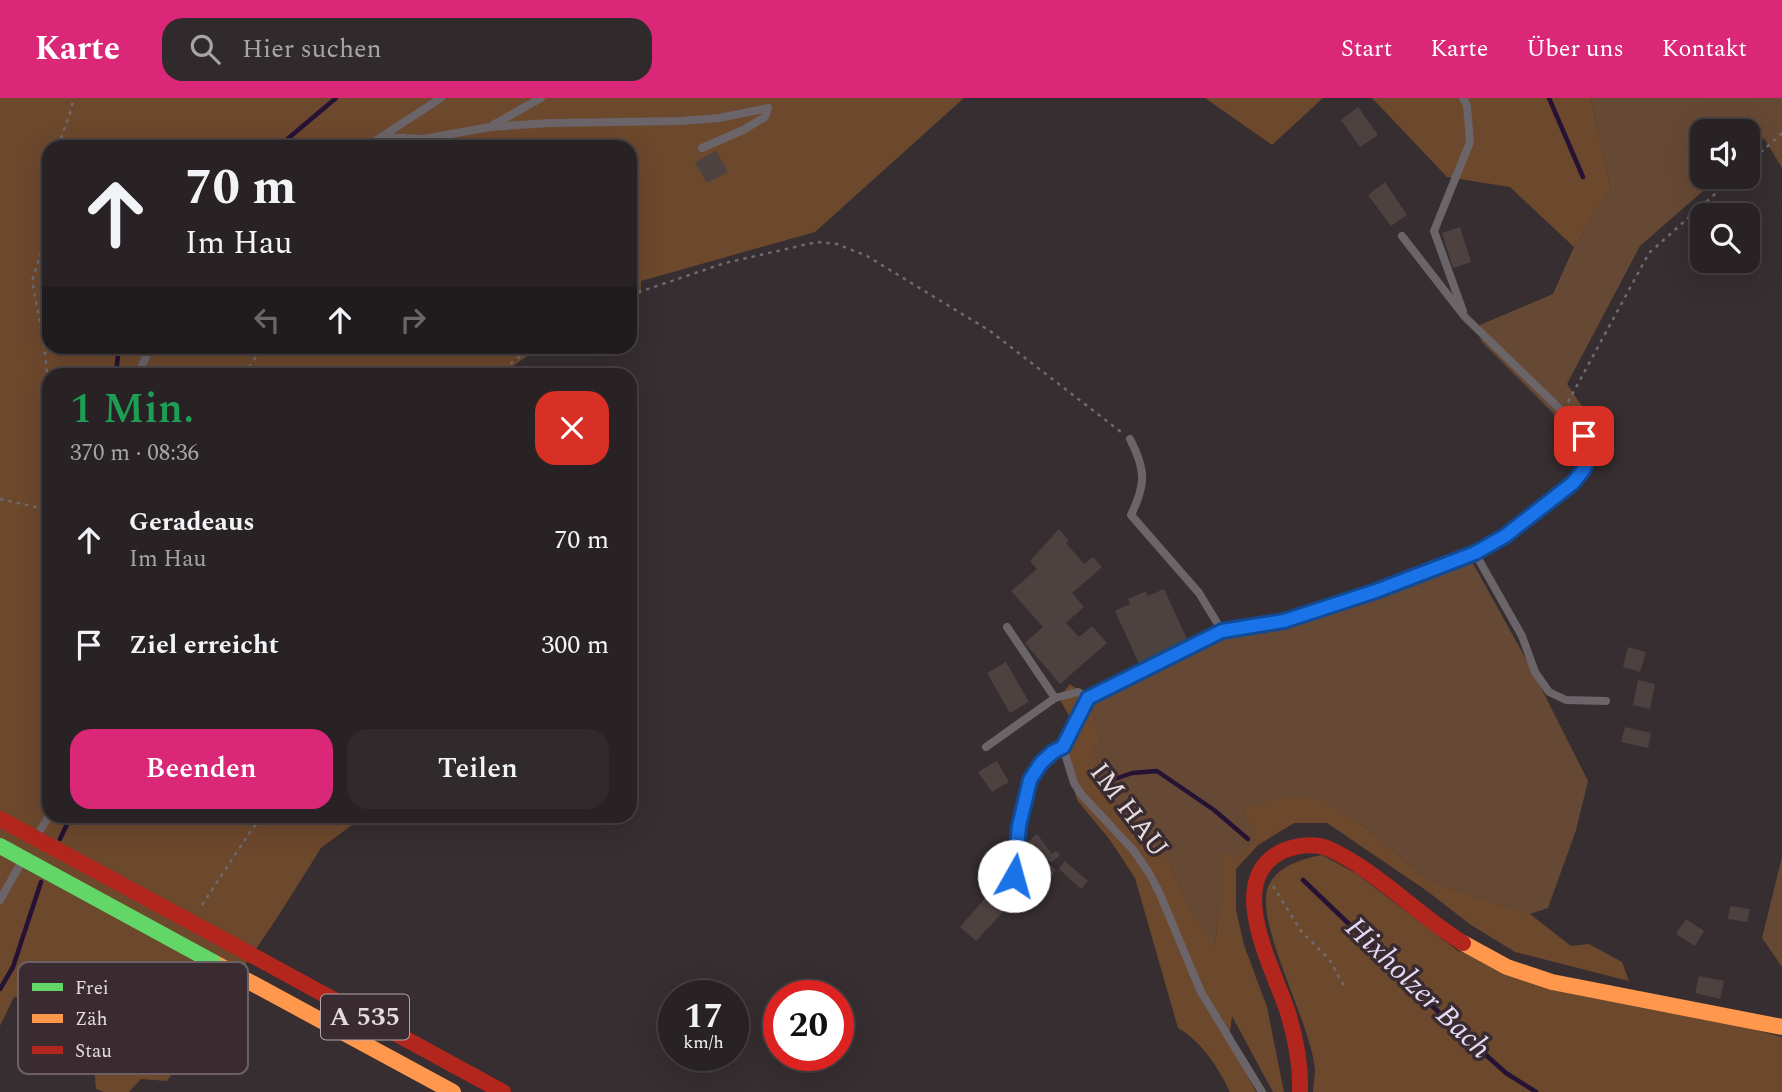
<!DOCTYPE html>
<html lang="de">
<meta charset="utf-8">
<style>
body{margin:0;font-family:Spectral,serif;background:#302a2c;color:#f1f3f6;height:100vh;display:flex;flex-direction:column;font-size:26px;white-space:nowrap}
*{box-sizing:border-box;margin:0}
p{font-size:23px;color:#a5a4a6}
.icon{flex:none;width:38px;height:38px;fill:none;stroke:currentColor;stroke-width:2;stroke-linecap:round;stroke-linejoin:round}
.map{position:relative;flex:1;overflow:hidden}
.sheet{position:absolute;left:42px;top:270px;width:595px;height:455px;display:flex;flex-direction:column;background:#282224;border-radius:21px;box-shadow:0 7px 28px #0002,0 0 0 2px #443f41}
.sheet>*{flex:none}
.top-card{position:absolute;left:42px;top:42px;width:595px;height:214px;border-radius:21px;box-shadow:0 7px 28px #0002,0 0 0 2px #443f41;background:#282224;color:#f1f3f6;overflow:hidden}
.buttons{position:absolute;left:1690px;top:21px;display:grid;gap:14px}
.buttons a{display:grid;place-items:center;width:70px;height:70px;border-radius:14px;background:#282224;box-shadow:0 7px 28px #0002,0 0 0 2px #443f41;font-size:35px}
.speed{position:absolute;left:658px;top:882px;display:flex;gap:14px;font-size:35px;font-weight:700;text-align:center}
.speed>*{display:grid;place-content:center;width:91px;height:91px;border-radius:50%;background:#282224;box-shadow:0 7px 28px #0002,0 0 0 2px #443f41;line-height:1}
.speed small{font-size:18px;font-weight:400}
.speed .limit{border:10px solid #d22;background:#fff;color:#111}
.pin{position:absolute;display:grid;place-items:center;width:60px;height:60px;color:#fff;margin:-30px;border-radius:14px;box-shadow:0 4px 10px #0006}
.me{position:absolute;width:77px;margin:-38px;rotate:7deg;stroke-linejoin:round;filter:drop-shadow(0 0 5px #0008)}
.turn{display:flex;align-items:center;gap:24px;height:147px;padding:0 28px;font-size:32px}
.turn .icon{width:91px;height:91px;stroke-width:2.5}
.turn b{display:block;font-size:49px;line-height:60px}
.lanes{display:flex;align-items:center;height:66px;padding:0 28px;background:#0003;justify-content:center;gap:35px;direction:ltr}
.lanes .off{opacity:.35}
.round{display:grid;place-items:center;flex:none;width:74px;height:74px;border-radius:21px;background:#302a2c}
.headline{display:flex;align-items:center;justify-content:space-between;height:119px;padding:0 28px}
h1{font-size:42px;font-weight:600;line-height:52px;color:#1e9e55}
.primary-button{display:flex;gap:14px;margin-top:auto;padding:14px 28px}
.primary-button a{flex:1;height:80px;border-radius:21px;background:#db2777;color:#fff;font-size:28px;font-weight:600;line-height:80px;text-align:center}
.primary-button a+a{background:#302a2c;color:#f1f3f6}
ul{padding:0;list-style:none}
li{display:flex;align-items:center;gap:21px;height:105px;padding:0 28px}
li div{flex:1}
li b{display:block;font-size:26px}
li em{font-style:normal}
header{display:flex;align-items:center;gap:42px;box-sizing:border-box;height:98px;padding:0 35px;background:#db2777;color:#fff}
header strong{font-size:33px}
nav{display:flex;gap:38px;margin-inline-start:auto;font-size:24px}
.search{width:490px;height:63px;background:#302a2c;display:flex;align-items:center;gap:18px;box-sizing:border-box;padding:0 24px;border-radius:21px;color:#a5a4a6;font-size:26px}
.map>svg:first-child{display:block}
.green{fill:#664934}
.forest{fill:#6c482d}
.lines{fill:none;stroke-linecap:round;stroke-linejoin:round}
.stream{stroke:#251234;stroke-width:4.5}
.building{fill:#4e4241}
.path{stroke:#706a6d;stroke-width:2.5;stroke-dasharray:3.5 5;stroke-linecap:butt}
.lane{stroke:#6b6468;stroke-width:8}
.slow{stroke:#ff974d;stroke-width:16}
.jam{stroke:#b3261e;stroke-width:16}
.fast-bridge{stroke:#63d668;stroke-width:16}
.jam-bridge{stroke:#b3261e;stroke-width:16}
.route-casing{stroke:#114b97;stroke-width:18}
.route{stroke:#1a73e8;stroke-width:12}
.labels{text-anchor:middle;dominant-baseline:central;stroke-width:7;stroke-linejoin:round;paint-order:stroke}
.shield{fill:#392b2f;stroke:#b1a6a9;stroke-width:2}
.shield-label{font-size:26px;font-weight:bold;fill:#e4dbdd}
.street-label{font-size:28px;fill:#e4dbdd;stroke:#392b2f}
.water-label{font-size:30px;font-style:italic;fill:#e6d9f5;stroke:#392b2f}
.key{fill:#392b2f;stroke:#6c6063;stroke-width:2}
.key-label{font-size:19px;fill:#e4dbdd}
</style>
<header>
<strong>Karte</strong>
<div class="search"><svg class="icon" aria-label="search" viewBox="0 0 24 24"><circle cx="10" cy="10" r="6"/><path d="M15 15l6 6"/></svg>Hier suchen</div>
<nav><a>Start</a><a>Karte</a><a>Über uns</a><a>Kontakt</a></nav>
</header>
<div class="map">
<svg width="1782" height="994" viewBox="0 0 1782 994">
<rect width="100%" height="100%" fill="#362e30"/>
<g class="green">
<polygon points="1591,0 1782,0 1782,70 1764,40 1748,53 1748,33 1703,33 1703,79 1719,79 1640,148 1567,286 1592,323 1554,316 1481,243 1480,227 1553,196 1574,149 1611,91"/>
<polygon points="1470,460 1532,572 1588,683 1576,732 1548,810 1530,816 1432,784 1359,725 1243,712 1256,741 1240,759 1219,756 1219,810 1215,848 1186,803 1163,748 1137,728 1106,693 1094,651 1102,647 1089,600 1101,589 1214,539 1283,527 1378,497"/>
<polygon points="1782,759 1782,869 1762,840"/>
</g>
<g class="forest">
<polygon points="0,0 964,0 815,134 641,183 641,195 630,200 630,49 49,49 49,248 540,249 502,276 49,276 49,718 364,718 321,750 277,820 167,983 141,981 129,994 104,994 96,991 94,967 65,953 34,910 33,901 14,899 0,928"/>
<polygon points="1205,0 1323,0 1272,47"/>
<polygon points="1372,0 1591,0 1611,91 1574,149 1510,89 1447,79"/>
<path d="M 1070,586 L 1089,600 L 1102,647 L 1094,651 L 1106,693 L 1137,728 L 1163,748 L 1186,803 L 1215,847 L 1219,810 L 1219,755 L 1240,759 L 1255,741 L 1243,711 L 1278,700 L 1316,699 L 1359,725 L 1432,784 L 1530,816 L 1571,848 L 1589,846 L 1622,864 L 1629,883 L 1515,854 L 1471,827 L 1427,793 L 1327,725 L 1294,725 L 1258,747 L 1236,771 L 1236,812 L 1244,847 L 1267,909 L 1284,994 L 1273,994 L 1232,918 L 1229,941 L 1256,994 L 1230,994 C 1218,969 1202,944 1178,930 L 1135,780 L 1110,742 L 1077,702 L 1059,639 L 1077,632 L 1059,600 Z"/>
<path d="M 1322,757 L 1357,776 L 1458,853 L 1782,939 L 1782,994 L 1313,994 C 1313,987 1315,979 1315,972 C 1312,927 1254,825 1268,789 C 1277,768 1301,761 1322,757 Z"/>
</g>
<g class="lines">
<g class="stream">
<polyline points="1549,0 1583,79"/>
<polyline points="278,49 336,0"/>
<polyline points="116,276 119,248"/>
<polyline points="1101,686 1132,675 1157,673 1214,712 1248,741"/>
<polyline points="60,741 71,718"/>
<polyline points="1303,782 1373,849 1400,870 1431,907 1458,932 1506,975 1536,994"/>
<polyline points="0,891 13,869 41,784"/>
</g>
</g>
<g class="building">
<polygon points="1358,9 1378,37 1360,49 1341,22"/>
<polygon points="716,53 728,74 707,85 695,64"/>
<polygon points="1385,84 1407,117 1391,128 1368,97"/>
<polygon points="1460,129 1471,164 1453,170 1442,135"/>
<polygon points="1059,431 1069,443 1066,445 1084,466 1093,459 1102,469 1072,495 1084,509 1066,525 1079,539 1092,528 1107,545 1060,586 1025,545 1043,529 1011,493 1037,471 1030,463"/>
<polygon points="1164,491 1188,543 1139,566 1115,513 1130,506 1128,501 1146,493 1148,498"/>
<polygon points="1628,549 1646,554 1640,574 1623,569"/>
<polygon points="1006,564 1029,604 1010,615 987,575"/>
<polygon points="1638,582 1655,586 1650,611 1633,607"/>
<polygon points="1625,629 1651,635 1648,650 1621,644"/>
<polygon points="997,663 1009,684 992,694 978,674"/>
<polygon points="1037,736 1052,756 1056,753 1060,757 1051,765 1047,761 1046,762 1056,773 1039,788 1043,794 1028,807 1022,800 1027,795 1022,790 1037,777 1024,763 1033,756 1024,747"/>
<polygon points="1004,746 1014,754 1006,763 996,754"/>
<polygon points="1065,763 1088,783 1081,791 1059,771"/>
<polygon points="996,788 1013,803 976,843 960,829"/>
<polygon points="1730,808 1750,811 1747,824 1728,821"/>
<polygon points="1686,821 1704,833 1695,848 1676,836"/>
<polygon points="1699,878 1724,883 1720,901 1695,895"/>
</g>
<g class="lines">
<g class="path">
<path d="M 60,49 C 61,31 72,18 73,0"/>
<polyline points="1748,66 1782,35"/>
<polyline points="49,130 32,183 44,245 49,294"/>
<polyline points="630,197 725,165 817,144 837,146 867,158 990,233 1121,334"/>
<polyline points="244,276 264,248"/>
<polyline points="497,276 534,248"/>
<polyline points="1568,304 1649,155 1734,79"/>
<polyline points="0,401 49,412"/>
<polyline points="1273,788 1301,833 1329,861 1344,888"/>
<polyline points="202,807 252,731 264,718"/>
<polyline points="138,973 159,900 172,866"/>
</g>
<g class="lane">
<polyline points="493,27 541,0"/>
<polyline points="384,39 423,41 490,29 550,25 681,23 719,20 768,10 765,19 743,32 702,50"/>
<polyline points="366,49 441,0"/>
<polyline points="1463,213 1434,133 1470,44 1467,8 1463,0"/>
<polyline points="138,276 151,248"/>
<path d="M 1130,341 C 1146,372 1146,386 1131,417 L 1199,495 L 1222,533"/>
<polyline points="1475,455 1522,538 1535,574 1549,594 1566,602 1606,603"/>
<polyline points="1007,529 1055,600"/>
<polyline points="986,649 1055,600 1078,594 1088,600"/>
<polyline points="38,736 49,718"/>
<path d="M 1014,778 C 1019,735 1016,671 1063,649"/>
<polyline points="0,802 21,765"/>
<polyline points="1262,994 1201,894 1160,796 1149,775 1134,753 1081,696 1074,685 1063,649 1088,600 1222,533 1284,523 1376,493 1475,455 1505,438 1573,385 1584,371 1589,356 1584,338 1563,314 1465,219 1402,138"/>
</g>
<g class="slow">
<polyline points="1463,845 1507,869 1552,884 1782,929"/>
<polyline points="213,864 453,994"/>
</g>
<g class="jam">
<polyline points="226,843 503,994"/>
<path d="M 1300,994 C 1301,967 1296,941 1288,915 C 1274,870 1221,780 1285,752 C 1299,747 1313,745 1327,750 C 1372,769 1419,818 1463,845"/>
</g>
<polyline class="fast-bridge" points="0,748 213,864"/>
<polyline class="jam-bridge" points="0,721 226,843"/>
</g>
<g class="lines">
<g class="route-casing">
<polyline id="route" points="1014,778 1019,728 1030,682 1041,665 1053,654 1063,649 1088,600 1222,533 1284,523 1376,493 1475,455 1505,438 1573,385 1584,371 1589,356 1584,338"/>
</g>
<use href="#route" class="route"/>
</g>
<g class="labels">
<rect class="shield" x="321" y="896.5" width="88" height="45" rx="5"/>
<g class="shield-label">
<text x="365" y="919">A 535</text>
</g>
<g class="street-label">
<text transform="translate(1129 712) rotate(53)">IM HAU</text>
</g>
<g class="water-label">
<text transform="translate(1418 890) rotate(44)">Hixholzer Bach</text>
</g>
</g>
<rect x="18" y="864" width="230" height="112" rx="10" class="key"/>
<rect x="32" y="885" width="31" height="8" fill="#63d668"/>
<rect x="32" y="916" width="31" height="9" fill="#ff974d"/>
<rect x="32" y="948" width="31" height="8" fill="#b3261e"/>
<g class="key-label">
<text x="75" y="896">Frei</text>
<text x="75" y="927">Zäh</text>
<text x="75" y="959">Stau</text>
</g>
</svg>
<div class="buttons">
<a><svg class="icon" aria-label="sound" viewBox="0 0 24 24"><path d="M4 9h4l5-4v14l-5-4H4zM17 9q2 3 0 6"/></svg></a>
<a><svg class="icon" aria-label="search" viewBox="0 0 24 24"><circle cx="10" cy="10" r="6"/><path d="M15 15l6 6"/></svg></a>
</div>
<div class="speed"><div>17<small>km/h</small></div><div class="limit">20</div></div>
<div class="pin" style="left:1584px;top:338px;background:#d93025"><svg class="icon" aria-label="arrive" viewBox="0 0 24 24"><path d="M6 21V4h12l-3 4 3 4H6"/></svg></div>
<svg class="me" style="left:1014px;top:778px" viewBox="-20 -20 40 40"><circle r="19" fill="#fff"/><path d="M0-13L10 11 0 6-10 11z" fill="#1a73e8"/></svg>
<div class="top-card">
<div class="turn"><svg class="icon" aria-label="ahead" viewBox="0 0 24 24"><path d="M12 20V5M6 11l6-6 6 6"/></svg><div><b>70 m</b>Im Hau</div></div>
<div class="lanes"><svg class="icon off" aria-label="left" viewBox="0 0 24 24"><path d="M17 20v-9H6M10 6l-5 5 5 5"/></svg><svg class="icon" aria-label="ahead" viewBox="0 0 24 24"><path d="M12 20V5M6 11l6-6 6 6"/></svg><svg class="icon off" aria-label="right" viewBox="0 0 24 24"><path d="M7 20v-9h11M14 6l5 5-5 5"/></svg></div>
</div>
<section class="sheet">
<div class="headline"><div><h1>1 Min.</h1><p>370 m · 08:36</p></div><a class="round" style="background:#d93025;color:#fff"><svg class="icon" aria-label="close" viewBox="0 0 24 24"><path d="M6 6l12 12M18 6L6 18"/></svg></a></div>
<ul>
<li><svg class="icon" aria-label="ahead" viewBox="0 0 24 24"><path d="M12 20V5M6 11l6-6 6 6"/></svg><div><b>Geradeaus</b><p>Im Hau</p></div><em>70 m</em></li>
<li><svg class="icon" aria-label="arrive" viewBox="0 0 24 24"><path d="M6 21V4h12l-3 4 3 4H6"/></svg><div><b>Ziel erreicht</b></div><em>300 m</em></li>
</ul>
<div class="primary-button"><a>Beenden</a><a>Teilen</a></div>
</section>
</div>
